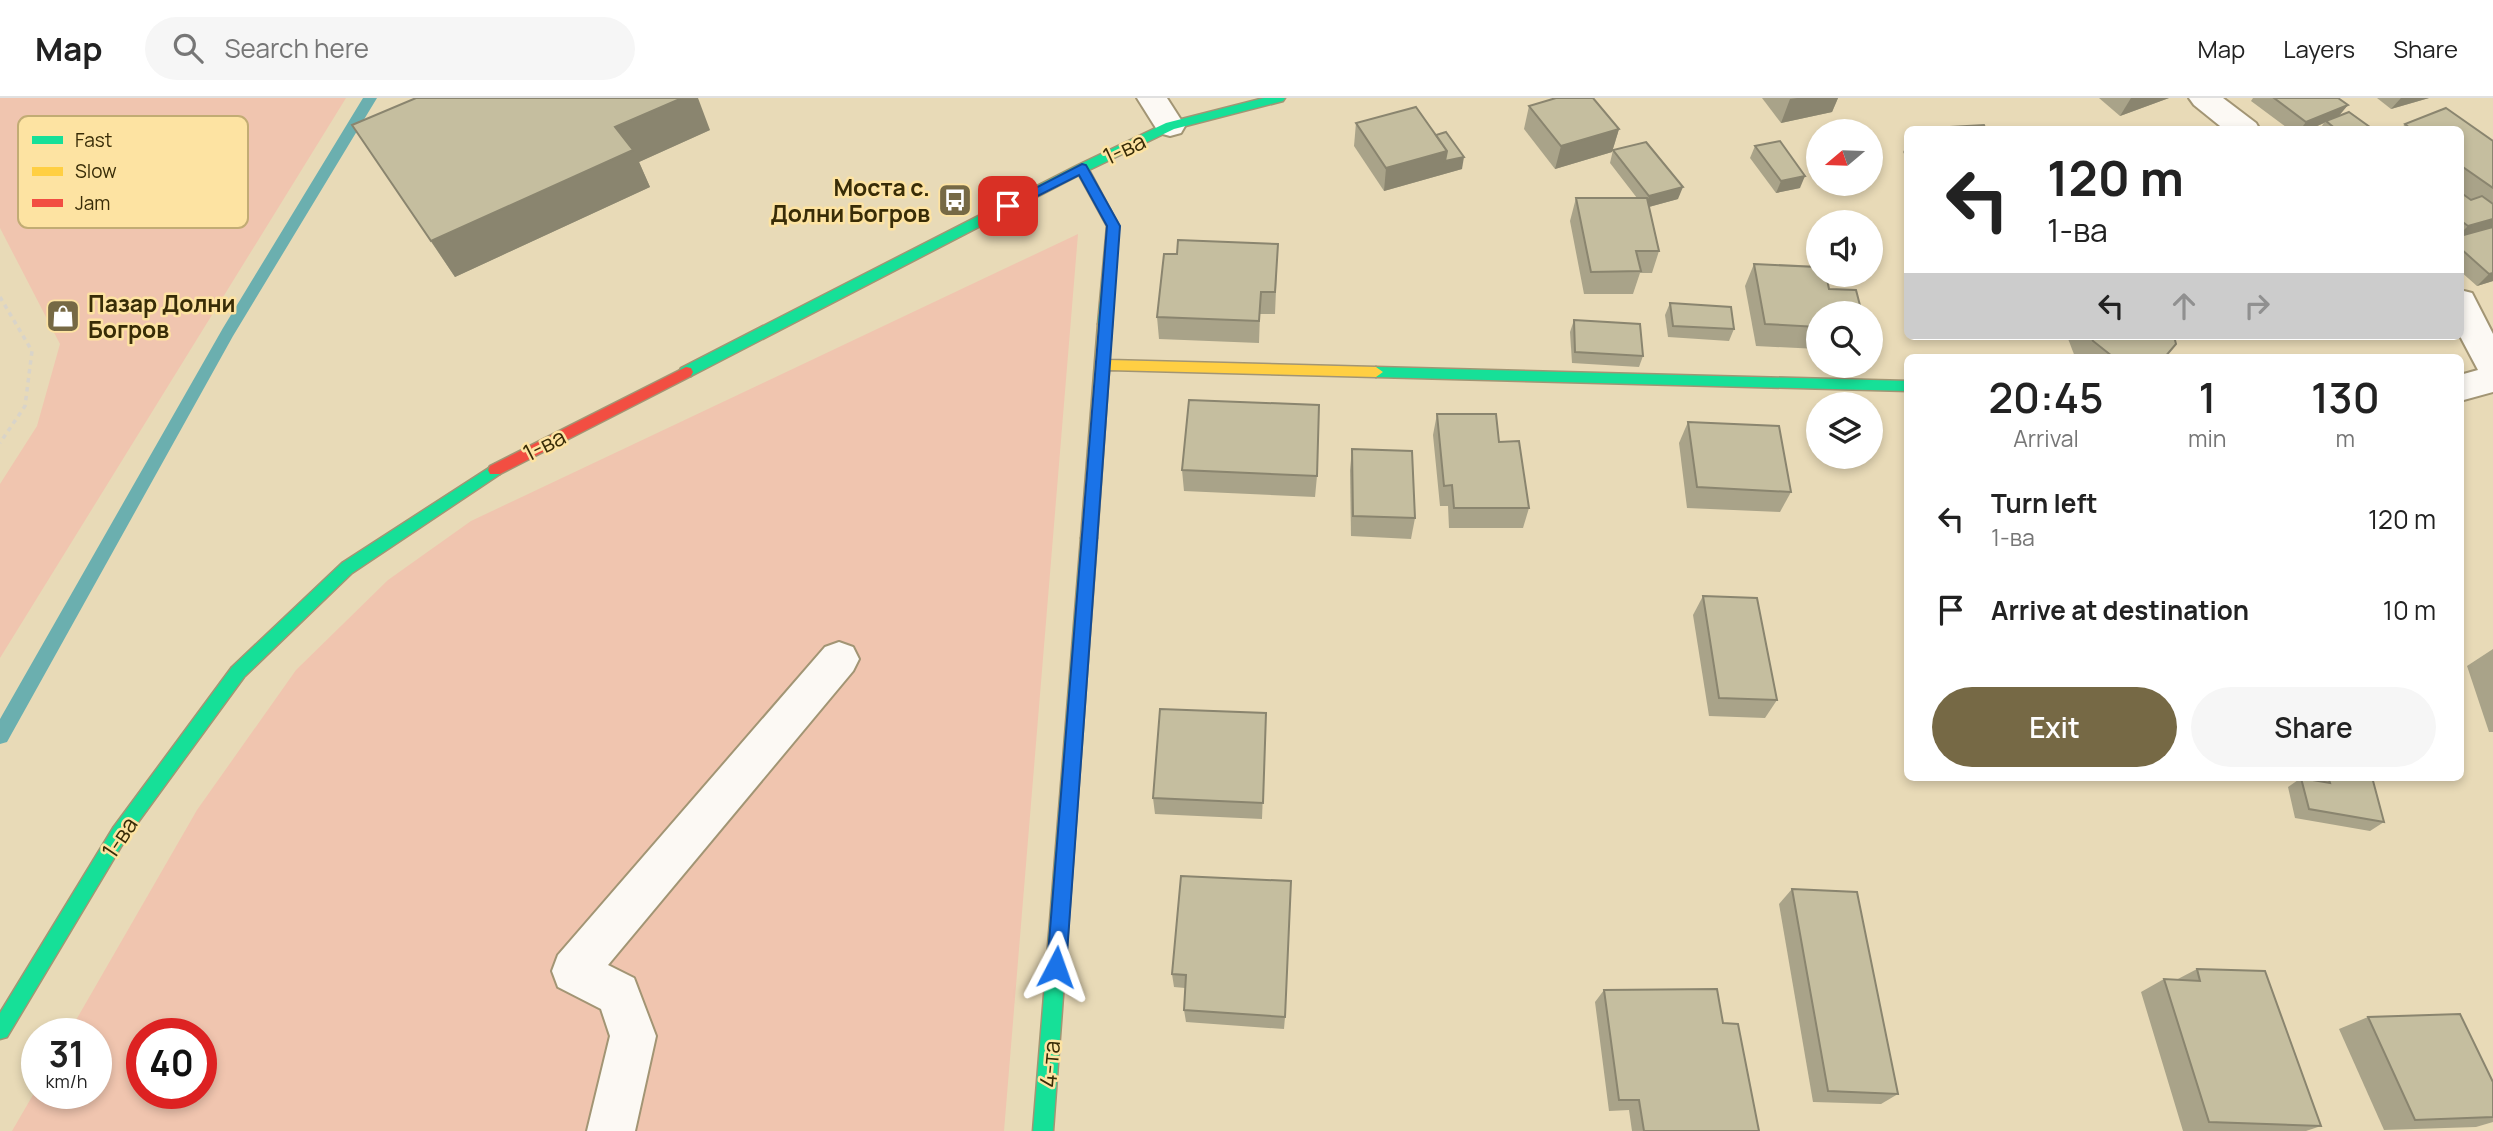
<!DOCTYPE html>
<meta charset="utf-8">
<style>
body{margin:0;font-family:Manrope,sans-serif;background:#f6f6f6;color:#222;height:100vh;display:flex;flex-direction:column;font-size:26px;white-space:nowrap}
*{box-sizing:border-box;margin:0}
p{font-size:23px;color:#767676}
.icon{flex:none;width:38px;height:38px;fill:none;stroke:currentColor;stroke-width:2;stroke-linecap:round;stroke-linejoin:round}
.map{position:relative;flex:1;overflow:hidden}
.drawer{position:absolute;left:1904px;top:256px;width:560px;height:427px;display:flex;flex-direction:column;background:#fff;border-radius:10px;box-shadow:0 4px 10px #0003}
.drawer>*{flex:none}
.guide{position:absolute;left:1904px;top:28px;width:560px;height:214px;border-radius:10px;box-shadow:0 4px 10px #0003;background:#fff;color:#222;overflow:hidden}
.needle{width:46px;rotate:251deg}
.tools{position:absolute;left:1806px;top:21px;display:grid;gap:14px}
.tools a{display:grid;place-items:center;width:77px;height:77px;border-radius:50%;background:#fff;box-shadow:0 4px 10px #0003;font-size:35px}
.speed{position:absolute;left:21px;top:920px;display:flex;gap:14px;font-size:35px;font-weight:700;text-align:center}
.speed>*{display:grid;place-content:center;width:91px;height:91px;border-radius:50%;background:#fff;box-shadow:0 4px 10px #0003;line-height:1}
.speed small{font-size:18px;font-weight:400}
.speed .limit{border:10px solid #d22;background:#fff;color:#111}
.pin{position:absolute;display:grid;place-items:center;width:60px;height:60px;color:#fff;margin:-30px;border-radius:14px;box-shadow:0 4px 10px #0006}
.me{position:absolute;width:77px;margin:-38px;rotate:4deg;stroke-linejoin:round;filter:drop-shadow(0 0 5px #0008)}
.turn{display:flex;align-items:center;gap:24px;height:147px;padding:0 28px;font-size:32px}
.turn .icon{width:91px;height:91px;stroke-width:2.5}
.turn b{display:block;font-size:49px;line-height:60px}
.lanes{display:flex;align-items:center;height:66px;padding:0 28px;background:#0003;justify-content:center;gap:35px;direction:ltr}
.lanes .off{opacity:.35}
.eta{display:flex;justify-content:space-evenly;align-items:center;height:119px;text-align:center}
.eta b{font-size:42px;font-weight:600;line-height:49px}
.cta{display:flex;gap:14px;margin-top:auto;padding:14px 28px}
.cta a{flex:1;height:80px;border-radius:42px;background:#766945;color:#fff;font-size:28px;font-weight:600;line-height:80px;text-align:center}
.cta a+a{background:#f6f6f6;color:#222}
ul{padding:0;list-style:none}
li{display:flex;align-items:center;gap:21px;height:91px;padding:0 28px}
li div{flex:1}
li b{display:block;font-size:26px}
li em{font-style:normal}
header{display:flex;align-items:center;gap:42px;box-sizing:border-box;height:98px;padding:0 35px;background:#fff;border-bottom:2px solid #e0e0e0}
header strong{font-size:33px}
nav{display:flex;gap:38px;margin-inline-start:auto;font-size:24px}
.search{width:490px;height:63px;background:#f6f6f6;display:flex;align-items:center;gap:18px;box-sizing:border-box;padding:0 24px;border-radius:38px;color:#767676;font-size:26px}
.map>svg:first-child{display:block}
.green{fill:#f0c5af;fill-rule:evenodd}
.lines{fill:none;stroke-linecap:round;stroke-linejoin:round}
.stream{fill:#6bafaf;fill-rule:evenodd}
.street-casing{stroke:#a29574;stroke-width:4}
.fast-casing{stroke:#a29574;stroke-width:3}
.slow-casing{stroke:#a29574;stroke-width:3}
.jam-casing{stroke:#a29574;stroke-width:3}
.path{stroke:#d9d4c9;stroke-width:3.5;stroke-dasharray:4.5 4.5;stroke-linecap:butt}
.street{fill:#fcf9f4;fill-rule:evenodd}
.fast{fill:#16e098;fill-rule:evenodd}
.slow{fill:#ffcf43;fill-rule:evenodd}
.jam{fill:#f24e42;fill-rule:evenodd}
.wall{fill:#a9a389}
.shaded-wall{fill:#8a856f}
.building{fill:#c5be9f;stroke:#8a856f;stroke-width:2}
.route{fill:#1a73e8;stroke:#114b97;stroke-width:2}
.labels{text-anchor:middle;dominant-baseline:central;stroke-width:5;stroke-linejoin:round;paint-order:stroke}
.street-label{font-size:23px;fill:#382c07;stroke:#fde3a2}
.poi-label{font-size:23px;font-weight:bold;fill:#382c07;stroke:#fde3a2;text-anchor:end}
.key{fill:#fde3a2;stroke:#c2ac74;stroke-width:2}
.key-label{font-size:19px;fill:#382c07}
</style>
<header>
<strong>Map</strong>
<div class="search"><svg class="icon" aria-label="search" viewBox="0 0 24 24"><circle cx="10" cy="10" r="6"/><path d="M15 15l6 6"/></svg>Search here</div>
<nav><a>Map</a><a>Layers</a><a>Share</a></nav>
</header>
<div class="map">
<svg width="2493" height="1033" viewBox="0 0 2493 1033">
<rect width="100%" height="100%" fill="#e8dab7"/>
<g class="green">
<polygon points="0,0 346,0 0,560 0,386 37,328 60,246 0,130"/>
<path d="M 1078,136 L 1004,1033 L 12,1033 L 37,990 L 37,996 L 96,996 L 96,936 L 68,936 L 197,712 L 296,572 L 388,482 L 471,423 ZM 142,936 L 201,936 L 201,996 L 142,996 Z"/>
</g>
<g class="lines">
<polygon class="stream" points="363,0 377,0 233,238 7,644 0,646 0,621 223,230"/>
<g class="street-casing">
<g id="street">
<polygon points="1137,0 1167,0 1185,28 1181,35 1170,38 1159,35"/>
<polygon points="2189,0 2223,0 2256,25 2260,32 2225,32 2194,7"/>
<polygon points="2460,192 2472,195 2493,236 2493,294 2460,303 2460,277 2478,272 2460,238"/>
<polygon points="839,544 853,549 859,561 853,573 608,867 634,880 656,938 635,1033 587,1033 610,938 601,911 558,889 552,873 558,857 825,549"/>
</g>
</g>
<g class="fast-casing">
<g id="fast">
<polygon points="1264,0 1285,0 1283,3 1174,31 1089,72 1119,128 1110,230 1100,230 1098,226 1107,128 1079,77 691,278 686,279 679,274 681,270 1078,67 1166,25"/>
<polygon points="1376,269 1908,283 1908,293 1376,279 1369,274"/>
<polygon points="495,366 502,372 500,376 352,475 244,579 125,742 7,939 0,941 0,915 113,730 232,569 342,465"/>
<polygon points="1089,434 1094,436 1097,440 1053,1033 1033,1033 1081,440 1084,436"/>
</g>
</g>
<g class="slow-casing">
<polygon id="slow" points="1105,221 1112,226 1109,262 1376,269 1383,274 1376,279 1109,272 1097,440 1094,444 1084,444 1081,440 1098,226"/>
</g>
<g class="jam-casing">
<polygon id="jam" points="686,269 691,270 693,274 691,278 500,376 490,376 488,372 490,368"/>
</g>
<polyline class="path" points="0,199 32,253 25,308 0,345"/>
<use href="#street" class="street"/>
<use href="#fast" class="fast"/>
<use href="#slow" class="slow"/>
<use href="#jam" class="jam"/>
</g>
<g class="wall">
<polygon points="1762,0 1838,0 1832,14 1781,25"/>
<polygon points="2099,0 2169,0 2120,18"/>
<polygon points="2253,0 2338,0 2348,7 2339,17 2374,32 2319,32 2324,25 2308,32 2290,32 2251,3"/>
<polygon points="2377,0 2429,0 2391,11"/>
<polygon points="1529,8 1619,31 1612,54 1555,71 1524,31"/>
<polygon points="2446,10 2493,43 2493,183 2477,188 2460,173 2460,32 2400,32 2405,26"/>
<polygon points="1356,25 1436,37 1462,71 1384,93 1354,48"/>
<polygon points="352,27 710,32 639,64 650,89 455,179"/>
<polygon points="1908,45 1908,63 1903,54"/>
<polygon points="1755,48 1800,90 1776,95 1750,60"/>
<polygon points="1613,52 1678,101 1649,109 1659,153 1652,175 1640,175 1633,196 1584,196 1570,123 1576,100 1637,100 1610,65"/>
<polygon points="1754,166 1818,215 1818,251 1756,248 1745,188"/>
<polygon points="1277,168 1275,216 1260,216 1259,245 1159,241 1157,219"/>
<polygon points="1670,205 1734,231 1729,243 1668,239 1665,217"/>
<polygon points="1574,222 1643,258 1639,269 1572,265 1570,234"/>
<polygon points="2067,238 2174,238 2165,259 2075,259"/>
<polygon points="1437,316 1499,344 1529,410 1523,430 1449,430 1448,408 1440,408 1433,337"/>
<polygon points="1688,324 1791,394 1780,414 1687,410 1679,345"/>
<polygon points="1352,351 1415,420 1411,441 1351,438 1350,372"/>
<polygon points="1182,372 1317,378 1315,399 1184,393"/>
<polygon points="1703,498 1777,602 1765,620 1709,618 1693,517"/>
<polygon points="2493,551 2493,634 2489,634 2467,568"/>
<polygon points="1266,615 1262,721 1155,716 1153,700"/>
<polygon points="2313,679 2372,679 2384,724 2370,733 2295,720 2288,689 2301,680 2314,682"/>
<polygon points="1181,778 1285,919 1284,931 1186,924 1184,912 1185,890 1174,889 1172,876"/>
<polygon points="1792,791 1898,996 1881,1006 1813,1004 1779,806"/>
<polygon points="2197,871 2321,1028 2306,1033 2183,1033 2141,894 2164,881 2176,882"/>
<polygon points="1604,892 1723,925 1759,1033 1632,1033 1629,1012 1609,1013 1595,904"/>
<polygon points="2368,919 2493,984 2493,1024 2476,1029 2384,1032 2339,931"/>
</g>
<g class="shaded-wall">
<polygon points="682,0 698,0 710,32 639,64 650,89 455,179 431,143 615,29"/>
<polygon points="1797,0 1838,0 1832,14 1781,25 1790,1"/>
<polygon points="2131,0 2169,0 2120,18"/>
<polygon points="2401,0 2429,0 2391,11"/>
<polygon points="2348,7 2338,19 2326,23 2324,25 2308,32 2300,32 2306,24"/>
<polygon points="1619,31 1612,54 1555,71 1561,48"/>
<polygon points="1447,53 1464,59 1462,71 1384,93 1386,70"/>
<polygon points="1805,78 1800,90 1776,95 1781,83"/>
<polygon points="1683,89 1678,101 1645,110 1649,98"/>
<polygon points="2493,121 2493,132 2460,147 2460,136 2468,128"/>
<polygon points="2493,175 2493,183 2477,188 2489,176"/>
</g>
<g class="building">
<polygon points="416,0 682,0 615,29 633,52 431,143 352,27"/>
<polygon points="1556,0 1593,0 1619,31 1561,48 1529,8"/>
<polygon points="2274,0 2338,0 2348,7 2306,24"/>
<polygon points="1416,9 1447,53 1386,70 1356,25"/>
<polygon points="2446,10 2493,43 2493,90 2460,67 2460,32 2412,32 2405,26"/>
<polygon points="2349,14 2374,32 2337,32 2326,23"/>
<polygon points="1984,27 1986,32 1914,31"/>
<polygon points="1446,34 1464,59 1445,63 1447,53 1436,37"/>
<polygon points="1780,43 1805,78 1781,83 1755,48"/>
<polygon points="1646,44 1683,89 1649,98 1613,52"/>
<polygon points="2460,94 2471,102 2482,98 2493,106 2493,121 2468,128 2460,122"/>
<polygon points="1576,100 1647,100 1659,153 1636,153 1641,173 1591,174"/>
<polygon points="2493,129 2493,175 2489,176 2460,150 2460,138"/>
<polygon points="1178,142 1278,146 1275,194 1261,194 1259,223 1157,219 1164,156 1177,156"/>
<polygon points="1754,166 1818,169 1818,177 1826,177 1829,191 1856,192 1862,215 1818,215 1818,229 1765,226"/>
<polygon points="1670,205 1731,209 1734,231 1673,228"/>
<polygon points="1574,222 1640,226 1643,258 1575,254"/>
<polygon points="2091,238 2174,238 2176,246 2165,259 2112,258 2093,243"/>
<polygon points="1189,302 1319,307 1317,378 1182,372"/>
<polygon points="1437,316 1496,316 1499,344 1519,343 1529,410 1454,410 1452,387 1444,388"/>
<polygon points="1688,324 1779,328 1791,394 1697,389"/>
<polygon points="1352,351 1412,353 1415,420 1353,418"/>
<polygon points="1703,498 1757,500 1777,602 1719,600"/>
<polygon points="1160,611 1266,615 1263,705 1153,700"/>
<polygon points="2328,679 2372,679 2384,724 2309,711 2301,680 2330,685"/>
<polygon points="1181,778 1291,783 1285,919 1184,912 1186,877 1172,876"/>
<polygon points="1792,791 1857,794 1898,996 1828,993"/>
<polygon points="2197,871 2265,873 2321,1028 2209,1024 2164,881 2200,883"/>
<polygon points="1717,891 1723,925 1738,926 1759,1033 1644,1033 1639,1002 1619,1002 1604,892"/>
<polygon points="2460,916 2493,984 2493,1019 2415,1022 2368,919"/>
</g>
<polygon class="route" points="1082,66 1086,67 1120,128 1066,869 1063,875 1056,878 1050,875 1047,869 1107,128 1079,77 1012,111 1003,111 1001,108"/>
<defs>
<g id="bus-square" transform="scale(1.75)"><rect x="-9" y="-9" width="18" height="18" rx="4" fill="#766945" stroke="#fde3a2"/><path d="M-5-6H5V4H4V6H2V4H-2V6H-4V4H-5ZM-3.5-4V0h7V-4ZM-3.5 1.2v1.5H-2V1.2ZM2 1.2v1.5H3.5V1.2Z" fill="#fff"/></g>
<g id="shop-square" transform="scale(1.75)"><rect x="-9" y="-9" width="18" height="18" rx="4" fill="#766945" stroke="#fde3a2"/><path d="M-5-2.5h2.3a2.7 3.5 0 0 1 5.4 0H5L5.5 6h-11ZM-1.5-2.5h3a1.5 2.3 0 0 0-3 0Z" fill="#fff"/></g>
</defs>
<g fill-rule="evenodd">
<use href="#bus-square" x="955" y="102"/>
<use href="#shop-square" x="63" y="218"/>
</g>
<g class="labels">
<g class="street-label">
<text transform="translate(1124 50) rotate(-25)">1-ва</text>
<text transform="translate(544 346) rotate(-27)">1-ва</text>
<text transform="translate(119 739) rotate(-56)">1-ва</text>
<text transform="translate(1049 966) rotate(-85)">4-та</text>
</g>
<g class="poi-label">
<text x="930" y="89">Моста с.<tspan x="930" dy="26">Долни Богров</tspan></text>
<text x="88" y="205" text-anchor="start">Пазар Долни<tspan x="88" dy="26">Богров</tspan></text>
</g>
</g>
<rect x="18" y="18" width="230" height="112" rx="10" class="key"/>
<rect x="32" y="38" width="31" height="8" fill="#16e098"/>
<rect x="32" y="69" width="31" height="9" fill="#ffcf43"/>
<rect x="32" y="101" width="31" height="8" fill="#f24e42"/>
<g class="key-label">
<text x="75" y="49">Fast</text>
<text x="75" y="80">Slow</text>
<text x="75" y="112">Jam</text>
</g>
</svg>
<div class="tools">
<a><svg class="needle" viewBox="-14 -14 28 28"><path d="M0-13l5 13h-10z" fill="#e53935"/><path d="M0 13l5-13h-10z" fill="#767676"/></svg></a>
<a><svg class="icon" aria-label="sound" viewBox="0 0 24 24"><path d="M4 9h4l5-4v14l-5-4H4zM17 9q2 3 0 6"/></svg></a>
<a><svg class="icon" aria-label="search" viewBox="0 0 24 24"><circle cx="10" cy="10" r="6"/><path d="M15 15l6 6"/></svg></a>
<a><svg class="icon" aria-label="layers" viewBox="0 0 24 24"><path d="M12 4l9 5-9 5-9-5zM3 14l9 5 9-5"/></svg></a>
</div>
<div class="speed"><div>31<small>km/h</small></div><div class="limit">40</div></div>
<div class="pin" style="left:1008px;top:108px;background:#d93025"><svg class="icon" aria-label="arrive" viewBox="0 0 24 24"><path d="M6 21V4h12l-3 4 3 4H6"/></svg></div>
<svg class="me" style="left:1056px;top:869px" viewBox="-20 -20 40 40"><path d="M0-17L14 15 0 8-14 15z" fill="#1a73e8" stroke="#fff" stroke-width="4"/></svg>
<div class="guide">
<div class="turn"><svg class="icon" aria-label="left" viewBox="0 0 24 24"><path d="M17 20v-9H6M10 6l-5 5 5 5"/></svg><div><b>120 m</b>1-ва</div></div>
<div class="lanes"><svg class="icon" aria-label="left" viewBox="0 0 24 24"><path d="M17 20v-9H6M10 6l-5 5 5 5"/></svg><svg class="icon off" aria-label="ahead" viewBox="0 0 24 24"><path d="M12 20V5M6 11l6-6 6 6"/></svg><svg class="icon off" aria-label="right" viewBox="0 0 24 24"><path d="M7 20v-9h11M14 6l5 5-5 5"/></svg></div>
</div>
<section class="drawer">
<div class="eta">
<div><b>20:45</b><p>Arrival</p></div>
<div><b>1</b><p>min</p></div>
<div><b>130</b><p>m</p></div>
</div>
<ul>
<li><svg class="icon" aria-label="left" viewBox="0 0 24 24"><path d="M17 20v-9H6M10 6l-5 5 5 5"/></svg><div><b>Turn left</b><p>1-ва</p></div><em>120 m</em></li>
<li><svg class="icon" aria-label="arrive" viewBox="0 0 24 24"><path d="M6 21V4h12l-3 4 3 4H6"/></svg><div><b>Arrive at destination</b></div><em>10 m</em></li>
</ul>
<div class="cta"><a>Exit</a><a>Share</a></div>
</section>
</div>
